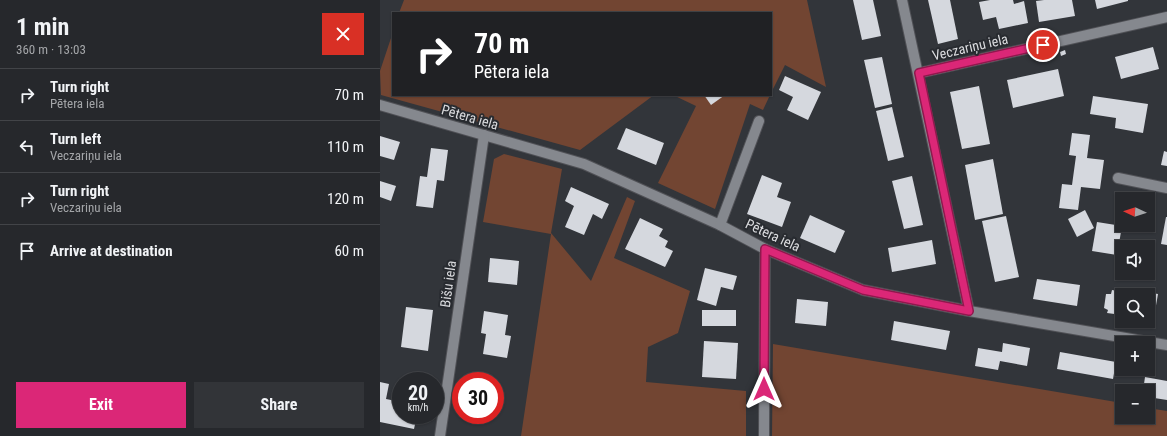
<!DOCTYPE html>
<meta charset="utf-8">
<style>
body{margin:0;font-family:"Roboto Condensed",sans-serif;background:#323438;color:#f1f3f6;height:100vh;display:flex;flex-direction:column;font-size:15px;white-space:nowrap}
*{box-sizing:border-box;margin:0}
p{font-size:13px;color:#a4a6a9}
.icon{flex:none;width:22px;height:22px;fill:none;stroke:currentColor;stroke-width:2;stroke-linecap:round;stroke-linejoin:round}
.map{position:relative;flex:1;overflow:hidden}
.side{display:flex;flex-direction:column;background:#26282c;width:380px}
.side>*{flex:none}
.top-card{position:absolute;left:12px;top:12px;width:380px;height:84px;border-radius:0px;box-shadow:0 1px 3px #0004,0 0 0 1px #424448;background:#202124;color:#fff;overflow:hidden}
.needle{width:26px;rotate:274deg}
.tools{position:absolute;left:735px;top:192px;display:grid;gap:8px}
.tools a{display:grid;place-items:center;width:40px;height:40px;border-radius:0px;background:#26282c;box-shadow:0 1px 3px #0004,0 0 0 1px #424448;font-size:20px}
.speed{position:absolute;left:12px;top:372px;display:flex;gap:8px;font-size:20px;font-weight:700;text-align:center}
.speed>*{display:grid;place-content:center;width:52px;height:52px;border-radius:50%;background:#26282c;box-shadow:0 1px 3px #0004,0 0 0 1px #424448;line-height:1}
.speed small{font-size:10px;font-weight:400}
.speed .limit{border:6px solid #d22;background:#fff;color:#111}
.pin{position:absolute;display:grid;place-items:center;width:34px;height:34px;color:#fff;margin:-17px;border:2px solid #fff;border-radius:50%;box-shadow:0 1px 4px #0007}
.me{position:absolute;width:44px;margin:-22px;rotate:0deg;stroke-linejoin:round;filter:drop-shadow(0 0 3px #0008)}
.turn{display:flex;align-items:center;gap:14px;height:84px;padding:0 16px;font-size:18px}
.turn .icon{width:52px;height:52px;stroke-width:2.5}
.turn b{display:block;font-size:28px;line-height:34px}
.round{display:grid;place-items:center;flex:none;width:42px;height:42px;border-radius:0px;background:#323438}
.head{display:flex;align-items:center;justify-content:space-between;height:68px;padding:0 16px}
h1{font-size:24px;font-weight:700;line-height:30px}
.button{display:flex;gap:8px;margin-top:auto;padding:8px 16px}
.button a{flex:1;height:46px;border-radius:0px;background:#db2777;color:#fff;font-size:16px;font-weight:700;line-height:46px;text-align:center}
.button a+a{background:#323438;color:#f1f3f6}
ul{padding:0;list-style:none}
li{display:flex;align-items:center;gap:12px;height:52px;padding:0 16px;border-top:1px solid #424448}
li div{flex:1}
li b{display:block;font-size:15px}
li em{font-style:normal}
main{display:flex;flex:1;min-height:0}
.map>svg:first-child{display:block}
.green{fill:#724532}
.building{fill:#d5d8de}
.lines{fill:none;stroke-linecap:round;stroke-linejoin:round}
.minor-casing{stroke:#505156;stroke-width:12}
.minor{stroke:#85888e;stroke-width:10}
.route-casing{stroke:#8e194d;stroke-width:10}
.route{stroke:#db2777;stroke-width:7}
.labels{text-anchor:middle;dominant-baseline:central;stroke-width:4;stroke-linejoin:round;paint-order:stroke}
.street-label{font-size:14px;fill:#dadbde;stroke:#282b30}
</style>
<main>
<section class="side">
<div class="head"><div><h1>1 min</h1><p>360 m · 13:03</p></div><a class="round" style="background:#d93025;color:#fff"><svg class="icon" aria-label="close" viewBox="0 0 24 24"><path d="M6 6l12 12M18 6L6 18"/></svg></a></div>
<ul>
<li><svg class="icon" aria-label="right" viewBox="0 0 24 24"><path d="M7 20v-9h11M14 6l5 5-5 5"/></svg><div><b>Turn right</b><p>Pētera iela</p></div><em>70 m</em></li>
<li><svg class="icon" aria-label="left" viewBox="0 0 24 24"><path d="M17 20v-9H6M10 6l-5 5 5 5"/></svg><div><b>Turn left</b><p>Veczariņu iela</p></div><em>110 m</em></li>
<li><svg class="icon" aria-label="right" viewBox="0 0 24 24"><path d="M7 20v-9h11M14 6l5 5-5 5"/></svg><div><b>Turn right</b><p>Veczariņu iela</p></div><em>120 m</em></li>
<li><svg class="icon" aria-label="arrive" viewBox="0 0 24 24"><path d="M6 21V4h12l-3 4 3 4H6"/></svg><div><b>Arrive at destination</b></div><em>60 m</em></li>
</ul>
<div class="button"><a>Exit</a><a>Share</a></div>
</section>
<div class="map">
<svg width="787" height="436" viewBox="0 0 787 436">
<rect width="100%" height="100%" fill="#32353a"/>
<g class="green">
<polygon points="24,0 427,0 446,87 405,65 391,93 391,13 19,13"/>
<polygon points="13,32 13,95 274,95 200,150 1,95 0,71"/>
<polygon points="293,95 390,95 383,110 370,104 335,209 278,183 316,106"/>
<polygon points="124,154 182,169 171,233 211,281 247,197 255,201 234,258 310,291 298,333 268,347 266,382 366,391 366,436 141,436 171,234 103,222 114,159"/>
<polygon points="393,344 742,403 742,417 768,417 768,408 787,411 787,436 392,436"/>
</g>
<g class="building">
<polygon points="473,0 493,0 501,36 482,40"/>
<polygon points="548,0 570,0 578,39 558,44"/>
<polygon points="610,0 633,0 634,4 644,1 648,23 619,29 616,17 603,20 599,2"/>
<polygon points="664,0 692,0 695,16 659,22 656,1"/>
<polygon points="715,0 748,0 748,1 717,9"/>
<polygon points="773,47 779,69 741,79 735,57"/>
<polygon points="685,50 686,54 681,56 680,52"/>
<polygon points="502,57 512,104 495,108 484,60"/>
<polygon points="678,69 684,96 633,108 627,80"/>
<polygon points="405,76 441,92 428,120 407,110 413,97 399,90"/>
<polygon points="599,86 610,144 582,149 570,92"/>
<polygon points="324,95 345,95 331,105"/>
<polygon points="713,96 768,104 763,133 735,128 736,118 710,114"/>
<polygon points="512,107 524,157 508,161 496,111"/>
<polygon points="246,128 284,143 276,165 237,149"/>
<polygon points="692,133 710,135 707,158 724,160 720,189 701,187 698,210 679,208 682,184 692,185 696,156 689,155"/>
<polygon points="0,136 20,142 14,160 0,156"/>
<polygon points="51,148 68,150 64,181 57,180 53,208 36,206 40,176 47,177"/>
<polygon points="784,151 787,152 787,166 781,165"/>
<polygon points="613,159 623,214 595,220 585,165"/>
<polygon points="382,175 402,183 397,197 411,202 402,227 367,214"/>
<polygon points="532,176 543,225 524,229 512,181"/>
<polygon points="0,181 16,186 11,201 0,197"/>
<polygon points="191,187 229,204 222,219 213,214 204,235 185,227 194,206 185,201"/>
<polygon points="705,210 714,228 697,237 688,219"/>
<polygon points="430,215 465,231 455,253 420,238"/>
<polygon points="626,216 639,277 615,282 602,221"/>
<polygon points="786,217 787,217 787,245 781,244"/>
<polygon points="260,218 283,229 279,236 288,241 285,247 293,251 285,267 245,249"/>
<polygon points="717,222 742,226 737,255 712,251"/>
<polygon points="552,240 556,264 512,272 508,248"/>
<polygon points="110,258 139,261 137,285 108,282"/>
<polygon points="325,268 357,276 353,290 341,287 336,306 317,300"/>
<polygon points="657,279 700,285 697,306 653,299"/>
<polygon points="732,290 758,295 759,291 778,294 774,317 768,316 768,295 742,295 742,315 727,313 728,310 724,308 726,294 731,294"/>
<polygon points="417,299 448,302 446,326 415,323"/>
<polygon points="26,307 53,310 48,351 21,347"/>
<rect x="322" y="310" width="34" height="16"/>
<polygon points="104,311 128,315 125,335 131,336 127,358 103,354 106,334 101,333"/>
<polygon points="514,321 570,331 566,350 511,340"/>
<polygon points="324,341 358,343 356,379 322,377"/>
<polygon points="623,343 650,348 647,366 620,361 618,370 595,366 598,348 622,352"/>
<polygon points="680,352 736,362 733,379 677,369"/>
<polygon points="765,377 787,381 787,400 768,397 768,391 763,391"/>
<polygon points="0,382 9,384 6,399 21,402 21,415 37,415 34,429 0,422"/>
</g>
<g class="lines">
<g class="minor-casing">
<g id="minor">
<polyline points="522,0 589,311"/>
<polyline points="539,73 787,17"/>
<polyline points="0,105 204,164 340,225 385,249 483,290 589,311 787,345"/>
<polyline points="738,178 787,188"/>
<polyline points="340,225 379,121"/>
<polyline points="60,436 104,135"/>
<polyline points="384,436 385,249"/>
</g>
</g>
<use href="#minor" class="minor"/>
</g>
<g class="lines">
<g class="route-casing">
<polyline id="route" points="384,389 385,249 483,290 589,311 539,73 663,45"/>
</g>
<use href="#route" class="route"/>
</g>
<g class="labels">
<g class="street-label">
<text transform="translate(590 47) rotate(-13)">Veczariņu iela</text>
<text transform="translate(90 117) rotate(16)">Pētera iela</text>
<text transform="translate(393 235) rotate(25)">Pētera iela</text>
<text transform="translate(68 284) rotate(-82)">Bišu iela</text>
</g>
</g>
</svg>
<div class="tools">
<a><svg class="needle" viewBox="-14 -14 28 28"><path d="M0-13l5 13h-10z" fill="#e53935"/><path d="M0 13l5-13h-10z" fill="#a4a6a9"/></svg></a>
<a><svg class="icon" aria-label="sound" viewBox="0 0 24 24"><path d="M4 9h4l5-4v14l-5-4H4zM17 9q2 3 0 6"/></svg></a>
<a><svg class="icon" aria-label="search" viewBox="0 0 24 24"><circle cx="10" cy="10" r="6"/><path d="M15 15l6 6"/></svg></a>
<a>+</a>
<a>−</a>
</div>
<div class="speed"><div>20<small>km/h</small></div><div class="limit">30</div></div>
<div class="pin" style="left:663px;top:45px;background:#d93025"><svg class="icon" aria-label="arrive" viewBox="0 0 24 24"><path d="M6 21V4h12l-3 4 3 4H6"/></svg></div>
<svg class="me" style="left:384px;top:389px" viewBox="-20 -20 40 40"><path d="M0-17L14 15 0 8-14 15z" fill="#db2777" stroke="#fff" stroke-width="4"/></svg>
<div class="top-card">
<div class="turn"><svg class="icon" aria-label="right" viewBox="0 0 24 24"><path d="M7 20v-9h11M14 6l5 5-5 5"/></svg><div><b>70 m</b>Pētera iela</div></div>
</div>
</div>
</main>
